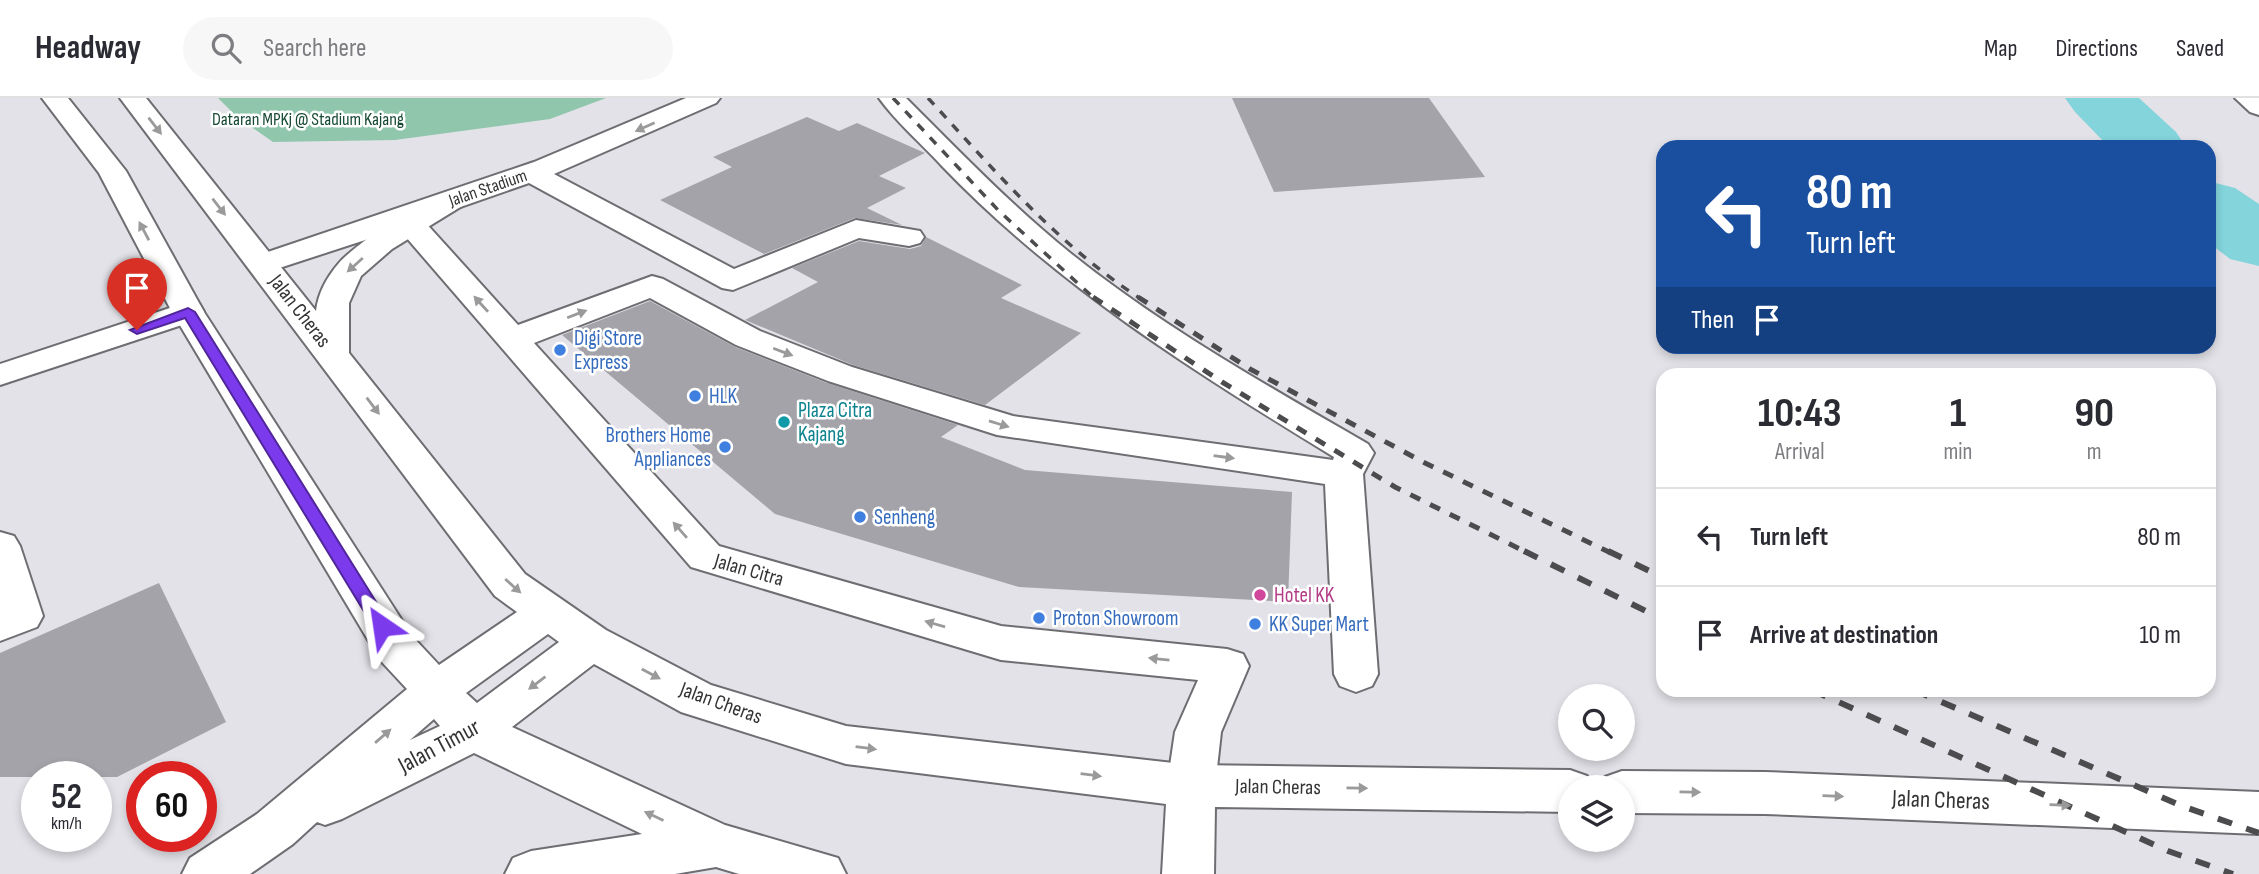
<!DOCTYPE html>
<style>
body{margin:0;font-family:"Sofia Sans Condensed",sans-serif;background:#f7f7f7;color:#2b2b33;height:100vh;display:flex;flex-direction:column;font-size:26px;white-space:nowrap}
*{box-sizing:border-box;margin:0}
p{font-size:23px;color:#7c7c81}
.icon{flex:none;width:38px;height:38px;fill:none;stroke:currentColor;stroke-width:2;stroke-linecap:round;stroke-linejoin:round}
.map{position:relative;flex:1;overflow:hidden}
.sheet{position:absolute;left:1656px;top:270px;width:560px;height:329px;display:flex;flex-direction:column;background:#fff;border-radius:21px;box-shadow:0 4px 10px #0003}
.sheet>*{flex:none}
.top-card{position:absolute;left:1656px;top:42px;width:560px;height:214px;border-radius:21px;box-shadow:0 4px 10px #0003;background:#1a4fa0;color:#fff;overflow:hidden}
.tools{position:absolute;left:1558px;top:586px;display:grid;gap:14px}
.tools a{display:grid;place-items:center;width:77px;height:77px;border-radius:50%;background:#fff;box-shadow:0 4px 10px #0003;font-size:35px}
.speed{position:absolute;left:21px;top:663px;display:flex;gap:14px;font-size:35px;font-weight:700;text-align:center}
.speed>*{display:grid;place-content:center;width:91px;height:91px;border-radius:50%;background:#fff;box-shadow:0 4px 10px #0003;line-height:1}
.speed small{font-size:18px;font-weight:400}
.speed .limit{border:10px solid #d22;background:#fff;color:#111}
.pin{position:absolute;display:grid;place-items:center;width:60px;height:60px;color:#fff;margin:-72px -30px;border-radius:50% 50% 50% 0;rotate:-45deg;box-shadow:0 0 7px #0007}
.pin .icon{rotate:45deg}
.me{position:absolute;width:77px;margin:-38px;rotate:328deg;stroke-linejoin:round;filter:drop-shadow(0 0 5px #0008)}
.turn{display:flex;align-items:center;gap:24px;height:147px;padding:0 35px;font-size:32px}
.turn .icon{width:91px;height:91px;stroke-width:2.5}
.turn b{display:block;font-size:49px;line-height:60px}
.then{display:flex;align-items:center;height:66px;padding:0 35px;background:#0003;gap:14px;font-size:26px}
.eta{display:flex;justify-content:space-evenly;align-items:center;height:119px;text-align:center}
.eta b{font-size:42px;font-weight:700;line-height:49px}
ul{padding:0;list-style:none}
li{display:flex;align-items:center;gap:21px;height:98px;padding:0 35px;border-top:2px solid #e1e1e2}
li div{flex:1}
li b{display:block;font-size:26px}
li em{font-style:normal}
header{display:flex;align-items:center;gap:42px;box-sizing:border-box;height:98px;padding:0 35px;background:#fff;border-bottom:2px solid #e1e1e2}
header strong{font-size:33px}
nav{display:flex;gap:38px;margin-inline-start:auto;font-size:24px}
.search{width:490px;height:63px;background:#f7f7f7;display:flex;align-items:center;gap:18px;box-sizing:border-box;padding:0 24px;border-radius:38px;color:#7c7c81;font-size:26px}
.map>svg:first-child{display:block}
.green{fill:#90c6ab}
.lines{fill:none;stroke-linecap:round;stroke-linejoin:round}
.river{fill:#84d4db;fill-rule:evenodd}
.building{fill:#a3a3a9}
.minor-casing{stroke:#6d6d72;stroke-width:4}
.major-casing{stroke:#6d6d72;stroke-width:4}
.minor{fill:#fff;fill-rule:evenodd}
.major{fill:#fff;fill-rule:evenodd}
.rail-far2{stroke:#4c4b4e;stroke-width:3.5;stroke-dasharray:9 9;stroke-linecap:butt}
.rail-far1{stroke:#4c4b4e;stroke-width:5;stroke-dasharray:11 11;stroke-linecap:butt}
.rail{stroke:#4c4b4e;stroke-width:6;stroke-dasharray:15 15;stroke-linecap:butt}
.oneway{fill:#9a9a9a}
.route{fill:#7c3aed;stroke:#51269a;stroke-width:2}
.shop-dot{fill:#3f7fe0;stroke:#fff;stroke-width:2.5}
.culture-dot{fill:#0f9aa8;stroke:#fff;stroke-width:2.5}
.hotel-dot{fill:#d1479c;stroke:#fff;stroke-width:2.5}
.labels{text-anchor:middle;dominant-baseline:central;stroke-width:5;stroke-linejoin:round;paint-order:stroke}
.far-park-label{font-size:18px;fill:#174a34;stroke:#fff}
.far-street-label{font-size:18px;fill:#343436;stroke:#fff}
.street-label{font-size:21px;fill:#343436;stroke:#fff}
.shop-label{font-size:21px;fill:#366cbe;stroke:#fff;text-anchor:start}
.culture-label{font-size:21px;fill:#0d838f;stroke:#fff;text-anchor:start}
.hotel-label{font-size:21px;fill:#b23c85;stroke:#fff;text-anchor:start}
.near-street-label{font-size:24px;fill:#343436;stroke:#fff}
</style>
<header>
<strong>Headway</strong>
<div class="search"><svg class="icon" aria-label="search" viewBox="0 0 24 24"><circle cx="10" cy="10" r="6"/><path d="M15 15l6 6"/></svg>Search here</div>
<nav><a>Map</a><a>Directions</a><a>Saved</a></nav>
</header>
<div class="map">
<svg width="2259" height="776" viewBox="0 0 2259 776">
<rect width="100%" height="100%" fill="#e3e2e8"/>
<polygon class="green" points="218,0 606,0 550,21 395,42 273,44 237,19"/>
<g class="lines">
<g class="river">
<polygon points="2065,0 2139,0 2176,34 2186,49 2109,49 2075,14"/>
<polygon points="2208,83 2235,90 2259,106 2259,168 2230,161 2208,144"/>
</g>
</g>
<g class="building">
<polygon points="1232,0 1429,0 1485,79 1274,94"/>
<polygon points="807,19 839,33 857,25 925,55 879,78 906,90 867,110 902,127 855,120 764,156 660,102 732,69 713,59"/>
<polygon points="926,139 1022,187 1001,200 1081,235 985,307 853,267 745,222 818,184 792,170 859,143 910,151 921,148"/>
<polygon points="650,203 735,249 827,285 958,327 941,339 1025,372 1292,394 1288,504 1019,489 775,416 562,237"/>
<polygon points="159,485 226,624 117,679 0,679 0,555"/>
</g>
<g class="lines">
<g class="minor-casing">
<g id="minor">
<path d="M 686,0 L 720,0 L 716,5 L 554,76 L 734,171 L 856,122 L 920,133 L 924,139 L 920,145 L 909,148 L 859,140 L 733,192 L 722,190 L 529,85 L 423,122 L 518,227 L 652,178 L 663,181 L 760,233 L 852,269 L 1013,318 L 1333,362 L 1334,359 C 1193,273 1056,187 941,67 C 921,45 896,24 879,0 L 906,0 C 959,53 1010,106 1069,154 C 1161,228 1266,287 1368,346 L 1374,355 L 1363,376 L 1378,576 L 1372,588 L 1356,594 L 1340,588 L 1334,576 L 1325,386 L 997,337 L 828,283 L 736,247 L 650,200 L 534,245 L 719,448 L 1001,528 L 1227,551 L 1243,556 L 1249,568 L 1221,634 L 1215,688 L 1208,703 L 1191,709 L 1174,703 L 1167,688 L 1175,634 L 1198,582 L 1001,562 L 691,469 L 399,131 L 264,175 L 253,173 L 249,166 L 253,159 L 534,64 Z"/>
<polygon points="2235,0 2259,0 2259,17 2250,14"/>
<polygon points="188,204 200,207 204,214 200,221 0,287 0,266"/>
<polygon points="0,434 14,438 20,448 43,518 37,529 0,543"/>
</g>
</g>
<g class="major-casing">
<g id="major">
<path d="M 42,0 L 68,0 L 126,73 L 204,214 L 412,538 L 439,567 L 517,514 L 495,498 L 120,0 L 146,0 L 316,213 C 318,195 327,179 339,165 C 353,148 431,94 452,93 C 452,93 461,96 462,96 L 466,102 L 462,108 L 392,151 L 361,178 L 349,205 L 349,255 L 525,476 L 606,532 L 711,587 L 846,628 L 1191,667 L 1570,672 L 1587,678 L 1593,690 L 1570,690 L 1570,714 L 1215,709 L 1214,776 L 1162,776 L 1166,706 L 846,666 L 681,614 L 594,566 L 512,629 L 725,727 L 838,760 L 846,776 L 739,776 L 716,769 L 675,776 L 505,776 L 513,760 L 531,753 L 642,736 L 474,655 L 342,721 L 325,727 L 317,724 L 293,746 L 250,776 L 182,776 L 190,760 L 257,716 L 407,591 L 380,562 L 172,214 L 99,75 ZM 548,536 L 559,544 L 477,605 L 466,595 ZM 434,621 L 440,628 L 410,642 Z"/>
<polygon points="1622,673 1765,674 2259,694 2259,736 1765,716 1622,715 1622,690 1600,690 1605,679"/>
</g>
</g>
<use href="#minor" class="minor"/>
<use href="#major" class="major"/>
<g class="rail-far2">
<polyline points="893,0 999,113 1095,201"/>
<path d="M 928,0 C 994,72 1058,147 1141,201"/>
</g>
<g class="rail-far1">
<polyline points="1093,199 1222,284 1395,389 1528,455"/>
<polyline points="1138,199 1250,271 1425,365 1611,455"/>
</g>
<g class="rail">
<polyline points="1524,453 1662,521"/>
<polyline points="1608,453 1662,479"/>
<polyline points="1812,592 2168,753 2233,776"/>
<polyline points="1914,592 2182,708 2259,735"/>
</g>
</g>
<defs><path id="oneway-solid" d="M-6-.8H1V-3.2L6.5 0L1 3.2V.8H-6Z" transform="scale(1.75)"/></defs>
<g class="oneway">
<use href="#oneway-solid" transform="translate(155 28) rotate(52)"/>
<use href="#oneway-solid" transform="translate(645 29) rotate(156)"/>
<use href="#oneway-solid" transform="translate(219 109) rotate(52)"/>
<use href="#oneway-solid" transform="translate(144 133) rotate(-118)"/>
<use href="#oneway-solid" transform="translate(355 167) rotate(138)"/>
<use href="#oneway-solid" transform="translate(481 206) rotate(-132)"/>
<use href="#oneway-solid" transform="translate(577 216) rotate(-21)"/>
<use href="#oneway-solid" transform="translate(783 254) rotate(21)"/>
<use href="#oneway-solid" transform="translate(373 308) rotate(53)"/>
<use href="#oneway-solid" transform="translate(999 326) rotate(17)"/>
<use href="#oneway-solid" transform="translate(1224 359) rotate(8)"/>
<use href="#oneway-solid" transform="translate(680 432) rotate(-131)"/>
<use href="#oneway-solid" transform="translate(513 488) rotate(42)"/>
<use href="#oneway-solid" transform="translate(935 526) rotate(-164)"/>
<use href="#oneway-solid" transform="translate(1159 561) rotate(-174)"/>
<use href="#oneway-solid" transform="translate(651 576) rotate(28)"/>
<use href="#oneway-solid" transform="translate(537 585) rotate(143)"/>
<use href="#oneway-solid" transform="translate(383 638) rotate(-41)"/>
<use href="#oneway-solid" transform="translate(866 650) rotate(7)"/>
<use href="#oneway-solid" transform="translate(1091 677) rotate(7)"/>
<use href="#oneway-solid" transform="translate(1357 690) rotate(1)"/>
<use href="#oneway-solid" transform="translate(1690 694) rotate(1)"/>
<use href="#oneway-solid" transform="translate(1833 698) rotate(2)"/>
<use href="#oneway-solid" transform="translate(2060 707) rotate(2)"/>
<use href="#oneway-solid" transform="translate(654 718) rotate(-155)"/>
</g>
<polygon class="route" points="188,210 195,214 388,523 391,528 388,533 376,533 185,220 137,236 130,232"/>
<g class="shop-dot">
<circle cx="560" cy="252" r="7"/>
<circle cx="695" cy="298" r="7"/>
<circle cx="725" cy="349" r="7"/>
<circle cx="860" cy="419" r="7"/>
<circle cx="1039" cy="520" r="7"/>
<circle cx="1255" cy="526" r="7"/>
</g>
<circle class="culture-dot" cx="784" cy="324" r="7"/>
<circle class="hotel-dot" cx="1260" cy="497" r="7"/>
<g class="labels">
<g class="far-park-label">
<text x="308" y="21">Dataran MPKj @ Stadium Kajang</text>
</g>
<g class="far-street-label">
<text transform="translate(488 90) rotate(-19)">Jalan Stadium</text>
</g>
<g class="street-label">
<text transform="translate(300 213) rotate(52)">Jalan Cheras</text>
<text transform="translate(749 472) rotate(16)">Jalan Citra</text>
<text transform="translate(721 605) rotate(20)">Jalan Cheras</text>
<text transform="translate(1278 689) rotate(1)">Jalan Cheras</text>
</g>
<g class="shop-label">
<text x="574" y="240">Digi Store<tspan x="574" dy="24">Express</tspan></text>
<text x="709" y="298">HLK</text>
<text x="711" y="337" text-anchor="end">Brothers Home<tspan x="711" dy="24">Appliances</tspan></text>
<text x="874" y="419">Senheng</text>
<text x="1053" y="520">Proton Showroom</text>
<text x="1269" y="526">KK Super Mart</text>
</g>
<g class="culture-label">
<text x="798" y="312">Plaza Citra<tspan x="798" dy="24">Kajang</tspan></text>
</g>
<g class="hotel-label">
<text x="1274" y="497">Hotel KK</text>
</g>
<g class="near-street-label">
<text transform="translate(439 648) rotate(-28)">Jalan Timur</text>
<text transform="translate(1941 702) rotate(2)">Jalan Cheras</text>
</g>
</g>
</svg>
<div class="tools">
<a><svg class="icon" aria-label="search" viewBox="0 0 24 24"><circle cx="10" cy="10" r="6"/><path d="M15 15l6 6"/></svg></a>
<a><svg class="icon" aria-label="layers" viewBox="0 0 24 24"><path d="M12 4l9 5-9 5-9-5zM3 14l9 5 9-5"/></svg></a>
</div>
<div class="speed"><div>52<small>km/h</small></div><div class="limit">60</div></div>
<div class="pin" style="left:137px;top:232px;background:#d93025"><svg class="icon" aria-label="arrive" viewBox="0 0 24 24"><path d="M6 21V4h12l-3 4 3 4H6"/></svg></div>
<svg class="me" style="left:382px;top:528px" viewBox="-20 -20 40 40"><path d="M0-17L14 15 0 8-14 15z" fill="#7c3aed" stroke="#fff" stroke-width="4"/></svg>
<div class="top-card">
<div class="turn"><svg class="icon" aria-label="left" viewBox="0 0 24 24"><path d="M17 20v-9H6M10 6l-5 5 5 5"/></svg><div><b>80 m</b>Turn left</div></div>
<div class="then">Then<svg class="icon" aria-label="arrive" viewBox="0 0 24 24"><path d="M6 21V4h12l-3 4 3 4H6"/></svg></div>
</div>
<section class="sheet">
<div class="eta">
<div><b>10:43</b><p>Arrival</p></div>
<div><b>1</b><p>min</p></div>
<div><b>90</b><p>m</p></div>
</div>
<ul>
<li><svg class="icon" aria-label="left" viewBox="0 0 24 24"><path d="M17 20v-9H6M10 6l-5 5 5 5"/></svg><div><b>Turn left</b></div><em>80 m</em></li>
<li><svg class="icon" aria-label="arrive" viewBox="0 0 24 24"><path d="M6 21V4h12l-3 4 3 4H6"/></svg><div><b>Arrive at destination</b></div><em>10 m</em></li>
</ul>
</section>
</div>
